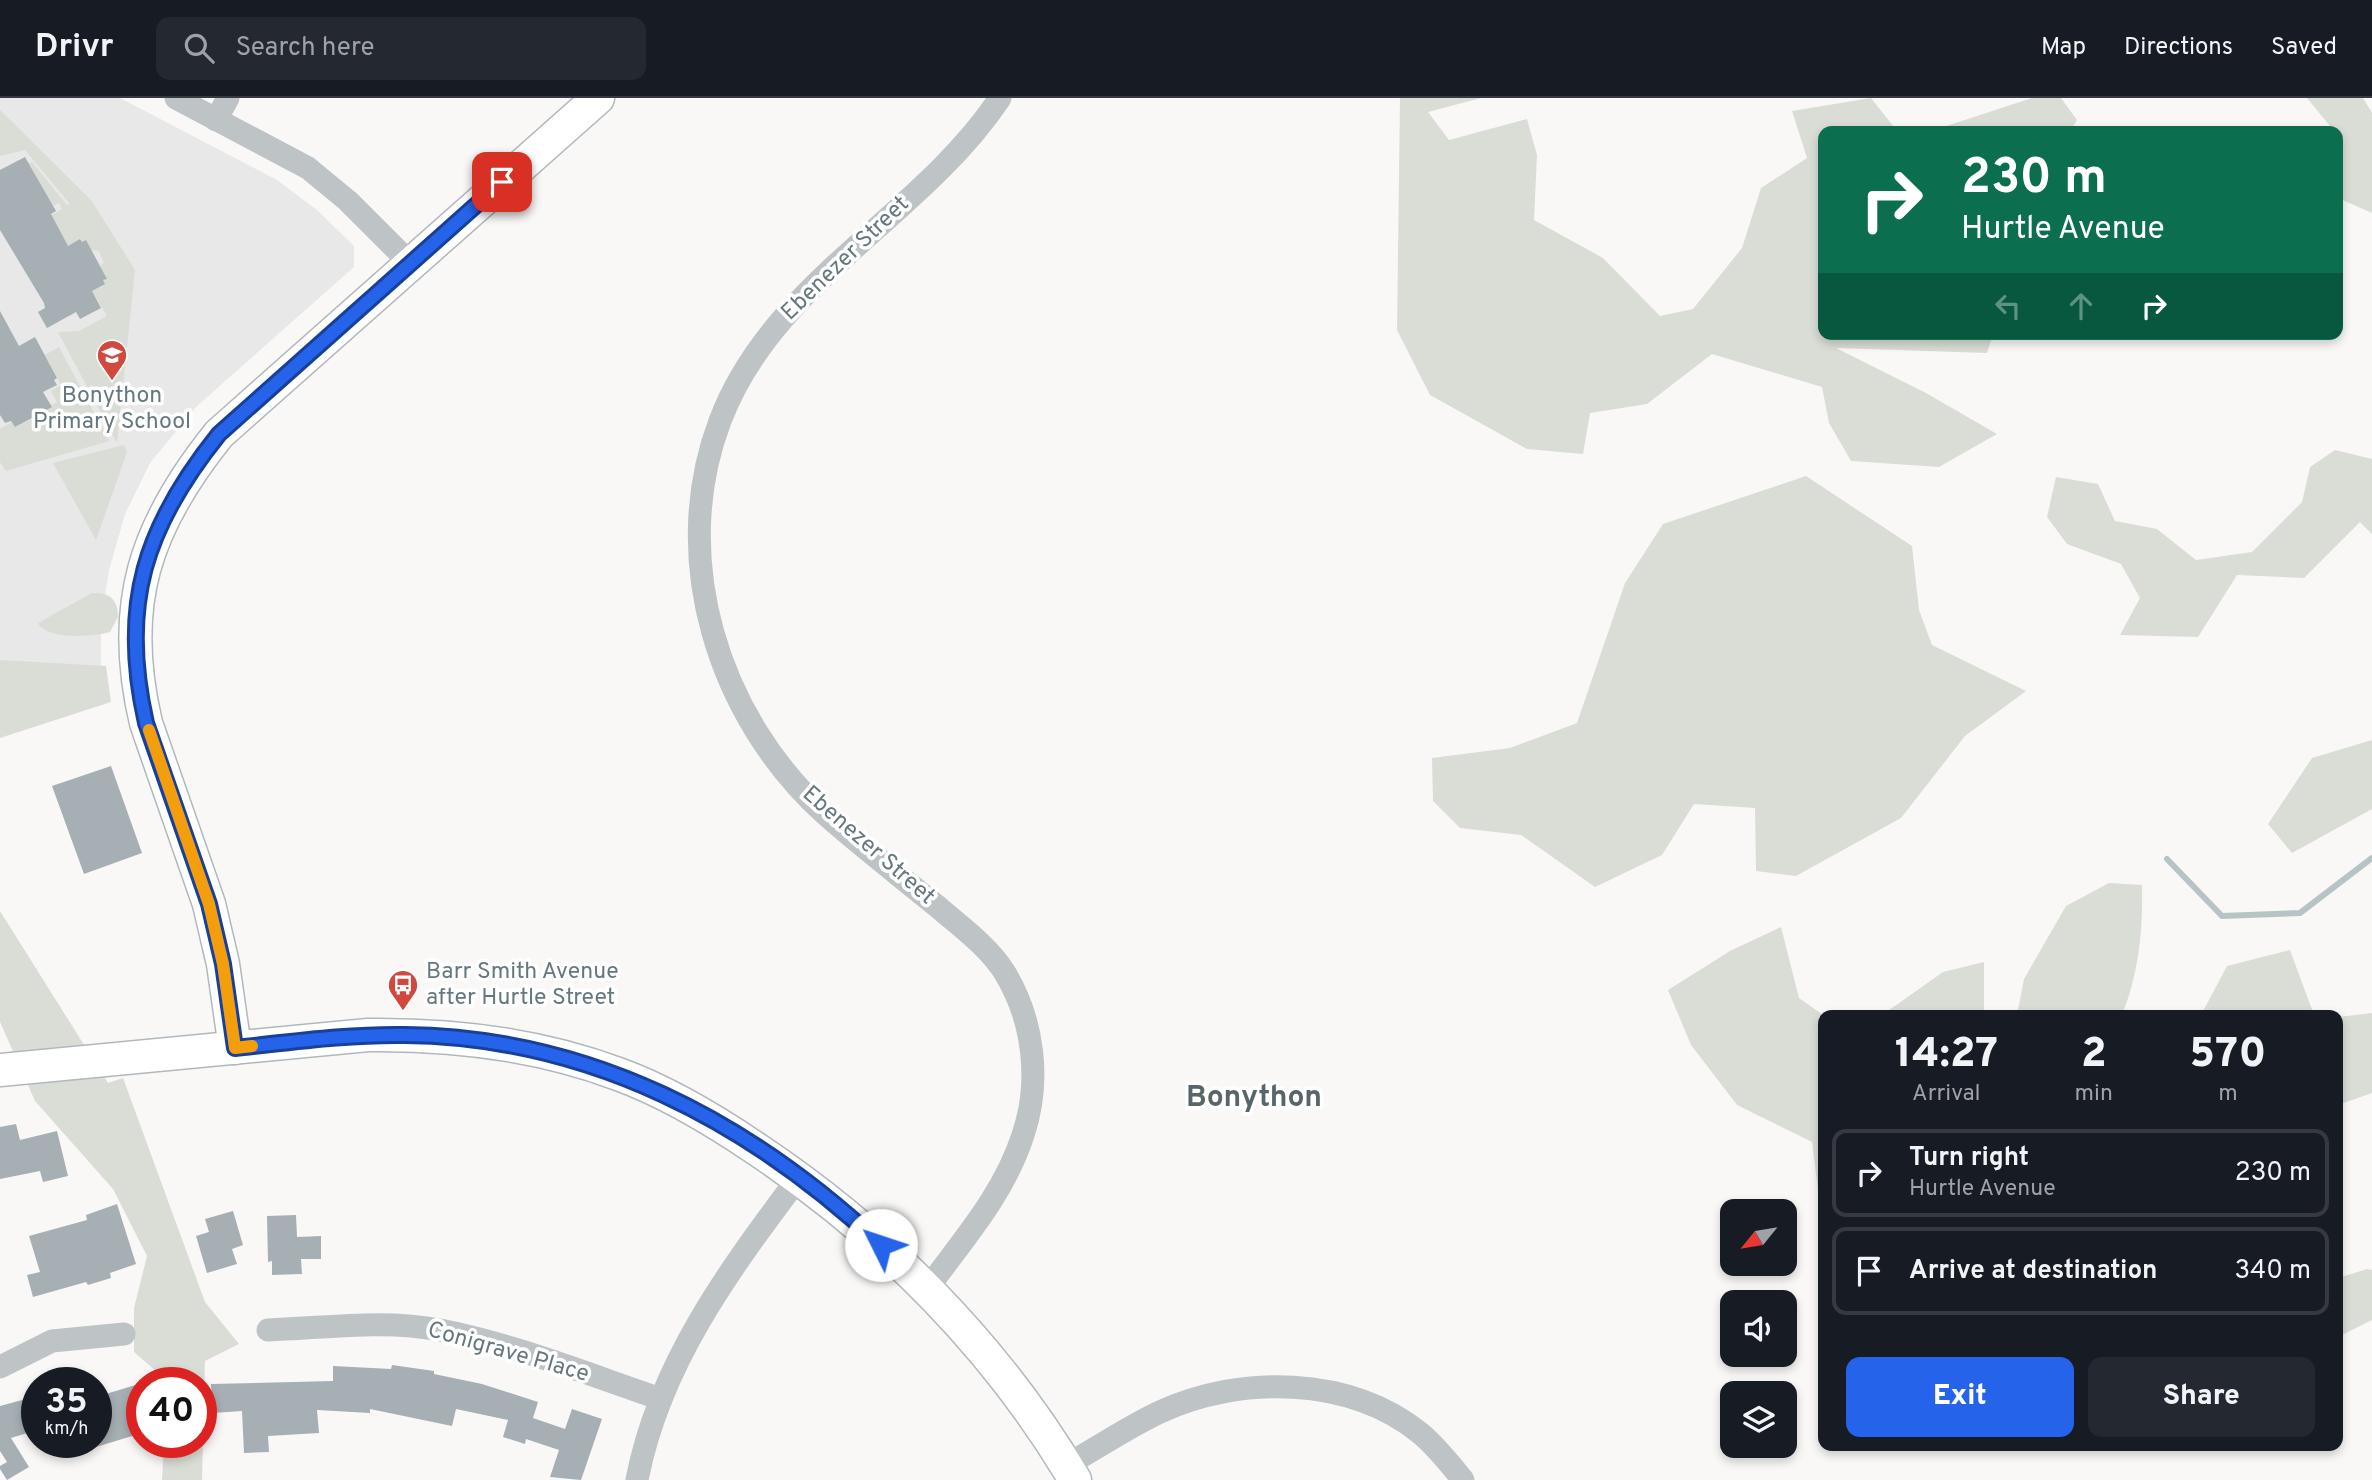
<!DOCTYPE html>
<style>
body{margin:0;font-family:Overpass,sans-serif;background:#242831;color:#f1f3f6;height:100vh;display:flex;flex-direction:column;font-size:26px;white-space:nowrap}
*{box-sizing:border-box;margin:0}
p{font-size:23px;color:#9ea1a6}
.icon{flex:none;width:38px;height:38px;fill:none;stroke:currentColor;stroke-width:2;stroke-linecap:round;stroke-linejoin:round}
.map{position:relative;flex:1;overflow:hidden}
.panel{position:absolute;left:1818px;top:912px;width:525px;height:441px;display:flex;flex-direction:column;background:#171b24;border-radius:14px;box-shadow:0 4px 10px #0003}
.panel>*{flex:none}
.hud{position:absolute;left:1818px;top:28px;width:525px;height:214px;border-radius:14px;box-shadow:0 4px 10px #0003;background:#0b6e4f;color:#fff;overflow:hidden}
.needle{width:46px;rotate:240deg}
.buttons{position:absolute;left:1720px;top:1101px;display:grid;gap:14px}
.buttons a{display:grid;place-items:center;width:77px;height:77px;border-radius:14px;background:#171b24;box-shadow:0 4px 10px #0003;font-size:35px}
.speed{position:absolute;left:21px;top:1269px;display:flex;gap:14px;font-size:35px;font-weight:700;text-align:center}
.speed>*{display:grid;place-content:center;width:91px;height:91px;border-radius:50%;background:#171b24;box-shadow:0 4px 10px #0003;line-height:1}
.speed small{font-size:18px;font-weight:400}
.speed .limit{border:10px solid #d22;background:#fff;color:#111}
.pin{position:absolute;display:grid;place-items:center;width:60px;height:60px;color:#fff;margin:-30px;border-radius:14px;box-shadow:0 4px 10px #0006}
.me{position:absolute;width:77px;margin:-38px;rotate:311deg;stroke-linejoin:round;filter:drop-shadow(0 0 5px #0008)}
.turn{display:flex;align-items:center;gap:24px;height:147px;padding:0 28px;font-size:32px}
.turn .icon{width:91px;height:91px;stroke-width:2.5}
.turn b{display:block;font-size:49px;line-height:60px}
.lanes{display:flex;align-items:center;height:66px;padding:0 28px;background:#0003;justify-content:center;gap:35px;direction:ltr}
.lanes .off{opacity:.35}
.eta{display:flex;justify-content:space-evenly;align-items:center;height:119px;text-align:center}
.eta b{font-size:42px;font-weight:800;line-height:49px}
.action{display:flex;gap:14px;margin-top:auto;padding:14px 28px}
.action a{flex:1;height:80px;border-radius:14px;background:#2563eb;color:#fff;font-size:28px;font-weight:800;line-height:80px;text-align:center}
.action a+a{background:#242831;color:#f1f3f6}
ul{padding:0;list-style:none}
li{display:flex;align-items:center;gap:21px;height:88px;margin:0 14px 10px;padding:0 14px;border:4px solid #363941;border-radius:14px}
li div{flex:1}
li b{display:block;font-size:26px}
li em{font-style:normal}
header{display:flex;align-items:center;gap:42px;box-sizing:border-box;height:98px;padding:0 35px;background:#171b24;border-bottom:2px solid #363941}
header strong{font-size:33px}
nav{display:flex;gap:38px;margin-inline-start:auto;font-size:24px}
.search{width:490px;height:63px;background:#242831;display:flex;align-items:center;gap:18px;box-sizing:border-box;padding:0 24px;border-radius:14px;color:#9ea1a6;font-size:26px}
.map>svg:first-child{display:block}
.built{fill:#e7e8e7}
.green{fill:#daddd6}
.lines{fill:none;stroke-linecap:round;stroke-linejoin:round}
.stream{stroke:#b7c4c6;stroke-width:6}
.building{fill:#a6afb3}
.secondary-casing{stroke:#b1b8bb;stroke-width:35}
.street{stroke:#bec4c6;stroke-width:23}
.secondary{stroke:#fff;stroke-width:32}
.route-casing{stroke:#184099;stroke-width:18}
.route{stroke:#2563eb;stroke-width:12}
.slow{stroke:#f59e0b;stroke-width:12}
.labels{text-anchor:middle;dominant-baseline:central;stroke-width:7;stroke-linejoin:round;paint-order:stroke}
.street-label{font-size:23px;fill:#66787e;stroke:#fff}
.poi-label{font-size:23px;fill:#66787e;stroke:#fff}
.district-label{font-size:30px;font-weight:bold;fill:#58656a;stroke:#fff}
</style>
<header>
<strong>Drivr</strong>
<div class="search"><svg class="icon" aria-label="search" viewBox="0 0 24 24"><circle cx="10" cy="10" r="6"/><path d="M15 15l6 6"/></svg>Search here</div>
<nav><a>Map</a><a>Directions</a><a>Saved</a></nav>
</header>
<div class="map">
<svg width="2372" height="1382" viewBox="0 0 2372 1382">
<rect width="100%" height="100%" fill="#f9f8f7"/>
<polygon class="built" points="0,0 120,0 277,82 317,112 354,148 354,169 197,308 150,365 125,416 109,472 101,522 101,571 0,574"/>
<g class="green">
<polygon points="1400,0 1481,0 1428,14 1449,42 1527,21 1537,57 1534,122 1603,160 1660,218 1693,211 1742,150 1761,90 1807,60 1792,13 1871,0 1897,33 1824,33 1824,236 1993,236 1987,255 1836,250 1926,295 1997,336 1939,369 1851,363 1829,325 1822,289 1712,256 1647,306 1590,315 1583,356 1527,351 1430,297 1397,232"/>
<polygon points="2032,0 2061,0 2077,22 2070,33 1931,33"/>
<polygon points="2307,0 2363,0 2372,15 2372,115 2338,100 2338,33 2331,33 2330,28"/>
<polygon points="0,12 91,102 135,172 117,345 58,234 79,233 107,218 92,193 105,186 103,182 106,181 100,168 104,165 99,153 91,152 80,141 68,148 38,125 62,111 59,105 53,108 29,65 32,64 67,107 70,106 25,52 0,58"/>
<polygon points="59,249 109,343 6,373 0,364 0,331 12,324 16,329 57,304 51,293 61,287 45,257"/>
<polygon points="124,347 127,354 96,442 53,365"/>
<polygon points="2335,352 2372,361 2372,436 2360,424 2304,480 2237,477 2198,539 2120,537 2140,500 2121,466 2067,446 2047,419 2056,379 2098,386 2115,423 2157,431 2196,462 2252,454 2302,404 2310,369"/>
<polygon points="1806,378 1912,448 1919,512 1932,547 2026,593 1965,638 1901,720 1796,778 1756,773 1755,710 1694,706 1662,757 1595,789 1521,737 1460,730 1433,703 1432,660 1510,650 1577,625 1625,485 1663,426"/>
<path d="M 92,495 C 110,494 118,502 118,519 L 110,534 C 93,539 46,542 38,525 Z"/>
<polygon points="0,562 106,568 111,604 0,640"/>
<polygon points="2372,642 2372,711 2292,755 2268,726 2312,660"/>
<path d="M 2109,785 L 2142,787 C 2143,833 2139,874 2122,917 L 2017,917 L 2024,881 L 2066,808 Z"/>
<polygon points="0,813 108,985 123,980 205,1204 239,1246 205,1263 202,1382 162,1382 164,1344 201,1344 201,1284 165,1284 165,1281 134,1254 134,1210 147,1158 113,1091 35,1003 0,924"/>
<polygon points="1781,829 1799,900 1823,917 1823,1106 1819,1100 1812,1044 1737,1007 1691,947 1668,892 1730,853"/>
<polygon points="2290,852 2314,917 2201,917 2227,868"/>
<polygon points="1984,864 1984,913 1993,917 1882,917 1943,874"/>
<polygon points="2372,915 2372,995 2338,1007 2338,919"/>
<polygon points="2367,1171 2372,1172 2372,1222 2338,1239 2338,1180"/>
</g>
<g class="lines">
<polyline class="stream" points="2167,761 2222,818 2300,815 2372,760"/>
</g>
<g class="building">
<polygon points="25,59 56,113 51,116 68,148 80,141 82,144 86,142 107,181 103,182 105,186 92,193 101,210 80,221 76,214 47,230 38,214 45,210 44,205 0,132 0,72"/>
<polygon points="0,213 19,248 35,239 57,280 54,282 57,287 43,294 52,309 15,329 11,323 5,325 0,317"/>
<polygon points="111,668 142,755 84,776 52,688"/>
<polygon points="16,1026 20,1042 57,1033 68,1078 43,1084 40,1073 0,1081 0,1029"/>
<polygon points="117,1106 136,1166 110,1175 111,1180 88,1187 86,1184 33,1199 27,1177 40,1174 29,1138 87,1122 86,1117"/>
<polygon points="233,1113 243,1147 232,1151 237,1166 207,1175 196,1138 209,1134 205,1121"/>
<polygon points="296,1117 297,1139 321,1138 321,1161 301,1161 302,1176 272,1177 272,1163 268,1164 267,1118"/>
<polygon points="392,1267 434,1273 434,1276 482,1286 538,1304 533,1320 565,1331 572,1311 602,1321 581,1382 550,1379 559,1352 526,1341 525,1346 503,1339 508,1322 456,1311 452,1328 370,1311 370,1315 317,1312 319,1335 268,1338 269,1354 244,1355 242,1313 213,1315 211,1286 333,1283 333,1268 391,1271"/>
<polygon points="142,1285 142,1335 96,1349 96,1299"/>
<polygon points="37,1298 37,1332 11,1340 29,1369 7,1382 0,1371 0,1368 7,1364 0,1353 0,1308"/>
</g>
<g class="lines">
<g class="secondary-casing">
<g id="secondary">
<path d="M 235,950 L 223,866 L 209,806 L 146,625 C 118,507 145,428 219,336 L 598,0"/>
<path d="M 0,972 L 368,937 C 453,936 538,946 618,976 C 668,994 714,1022 758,1052 C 885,1137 997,1250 1075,1382"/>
</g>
</g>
<g class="street">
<polyline points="176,0 308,70 348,103 410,165"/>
<polyline points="216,22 228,0"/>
<path d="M 927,1191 C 963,1142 1004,1096 1023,1037 C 1041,984 1034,923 1005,875 C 989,849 961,829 938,809 C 900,778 861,748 825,716 C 718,619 668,460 720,323 C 772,184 920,120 1000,0"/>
<path d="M 268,1232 C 324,1230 385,1221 440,1232 C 513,1246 590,1277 661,1301"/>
<polyline points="0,1269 52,1243 124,1236"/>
<path d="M 1067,1367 C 1097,1350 1128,1329 1160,1314 C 1240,1277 1349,1278 1420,1335 C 1436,1348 1450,1366 1463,1382"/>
<path d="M 637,1382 C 659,1266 730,1171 799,1079"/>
</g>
<use href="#secondary" class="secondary"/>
</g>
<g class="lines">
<g class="route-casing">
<path id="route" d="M 502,84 L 219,336 C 145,428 119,507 146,625 L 209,806 L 223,866 L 235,950 C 292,944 349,936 405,937 C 589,939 749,1023 881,1147"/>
</g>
<use href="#route" class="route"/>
<polyline class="slow" points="149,632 209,806 223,866 235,950 252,948"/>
</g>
<defs>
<g id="school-pin" transform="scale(1.575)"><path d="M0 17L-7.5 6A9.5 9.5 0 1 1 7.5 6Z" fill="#d1493e" stroke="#fff"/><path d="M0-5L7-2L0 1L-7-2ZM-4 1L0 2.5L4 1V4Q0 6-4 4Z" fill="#fff"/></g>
<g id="bus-pin" transform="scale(1.575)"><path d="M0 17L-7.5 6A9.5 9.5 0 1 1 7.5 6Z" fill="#d1493e" stroke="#fff"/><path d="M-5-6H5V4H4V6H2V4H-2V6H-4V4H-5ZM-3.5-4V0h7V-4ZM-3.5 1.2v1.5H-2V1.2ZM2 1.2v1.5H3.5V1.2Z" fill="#fff"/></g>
</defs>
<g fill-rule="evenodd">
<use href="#school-pin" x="112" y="257"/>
<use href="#bus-pin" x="403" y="887"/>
</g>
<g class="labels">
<g class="street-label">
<text transform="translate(846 161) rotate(-44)">Ebenezer Street</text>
<text transform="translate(868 748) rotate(41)">Ebenezer Street</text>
<text transform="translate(508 1255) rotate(16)">Conigrave Place</text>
</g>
<g class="poi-label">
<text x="112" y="298">Bonython<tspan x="112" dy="26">Primary School</tspan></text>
<text x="426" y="874" text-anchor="start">Barr Smith Avenue<tspan x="426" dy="26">after Hurtle Street</tspan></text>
</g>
<g class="district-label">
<text x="1254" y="1000">Bonython</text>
</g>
</g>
</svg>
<div class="buttons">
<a><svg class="needle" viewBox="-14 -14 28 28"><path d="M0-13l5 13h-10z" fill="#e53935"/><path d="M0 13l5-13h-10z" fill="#9ea1a6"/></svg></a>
<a><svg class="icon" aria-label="sound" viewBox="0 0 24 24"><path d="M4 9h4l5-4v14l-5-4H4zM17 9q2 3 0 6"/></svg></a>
<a><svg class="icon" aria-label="layers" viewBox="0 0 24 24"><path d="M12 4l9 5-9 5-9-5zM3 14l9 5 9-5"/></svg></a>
</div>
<div class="speed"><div>35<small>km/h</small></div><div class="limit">40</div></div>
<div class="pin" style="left:502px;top:84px;background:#d93025"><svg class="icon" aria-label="arrive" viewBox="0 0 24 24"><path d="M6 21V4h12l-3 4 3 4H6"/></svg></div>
<svg class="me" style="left:881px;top:1147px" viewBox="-20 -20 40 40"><circle r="19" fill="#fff"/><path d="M0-13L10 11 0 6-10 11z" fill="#2563eb"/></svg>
<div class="hud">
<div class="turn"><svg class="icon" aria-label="right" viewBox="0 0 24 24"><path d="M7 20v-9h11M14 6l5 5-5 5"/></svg><div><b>230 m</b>Hurtle Avenue</div></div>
<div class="lanes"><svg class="icon off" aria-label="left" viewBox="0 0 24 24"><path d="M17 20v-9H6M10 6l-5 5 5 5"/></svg><svg class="icon off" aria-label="ahead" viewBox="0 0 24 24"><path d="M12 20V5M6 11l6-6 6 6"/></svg><svg class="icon" aria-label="right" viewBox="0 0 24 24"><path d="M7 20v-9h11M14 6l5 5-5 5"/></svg></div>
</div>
<section class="panel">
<div class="eta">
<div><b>14:27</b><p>Arrival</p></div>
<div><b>2</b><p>min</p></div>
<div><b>570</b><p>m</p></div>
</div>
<ul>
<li><svg class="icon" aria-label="right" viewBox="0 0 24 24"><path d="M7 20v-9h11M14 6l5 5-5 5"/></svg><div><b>Turn right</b><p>Hurtle Avenue</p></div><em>230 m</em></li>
<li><svg class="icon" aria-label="arrive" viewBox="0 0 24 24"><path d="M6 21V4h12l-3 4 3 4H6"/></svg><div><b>Arrive at destination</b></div><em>340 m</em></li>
</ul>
<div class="action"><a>Exit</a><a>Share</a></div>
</section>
</div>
